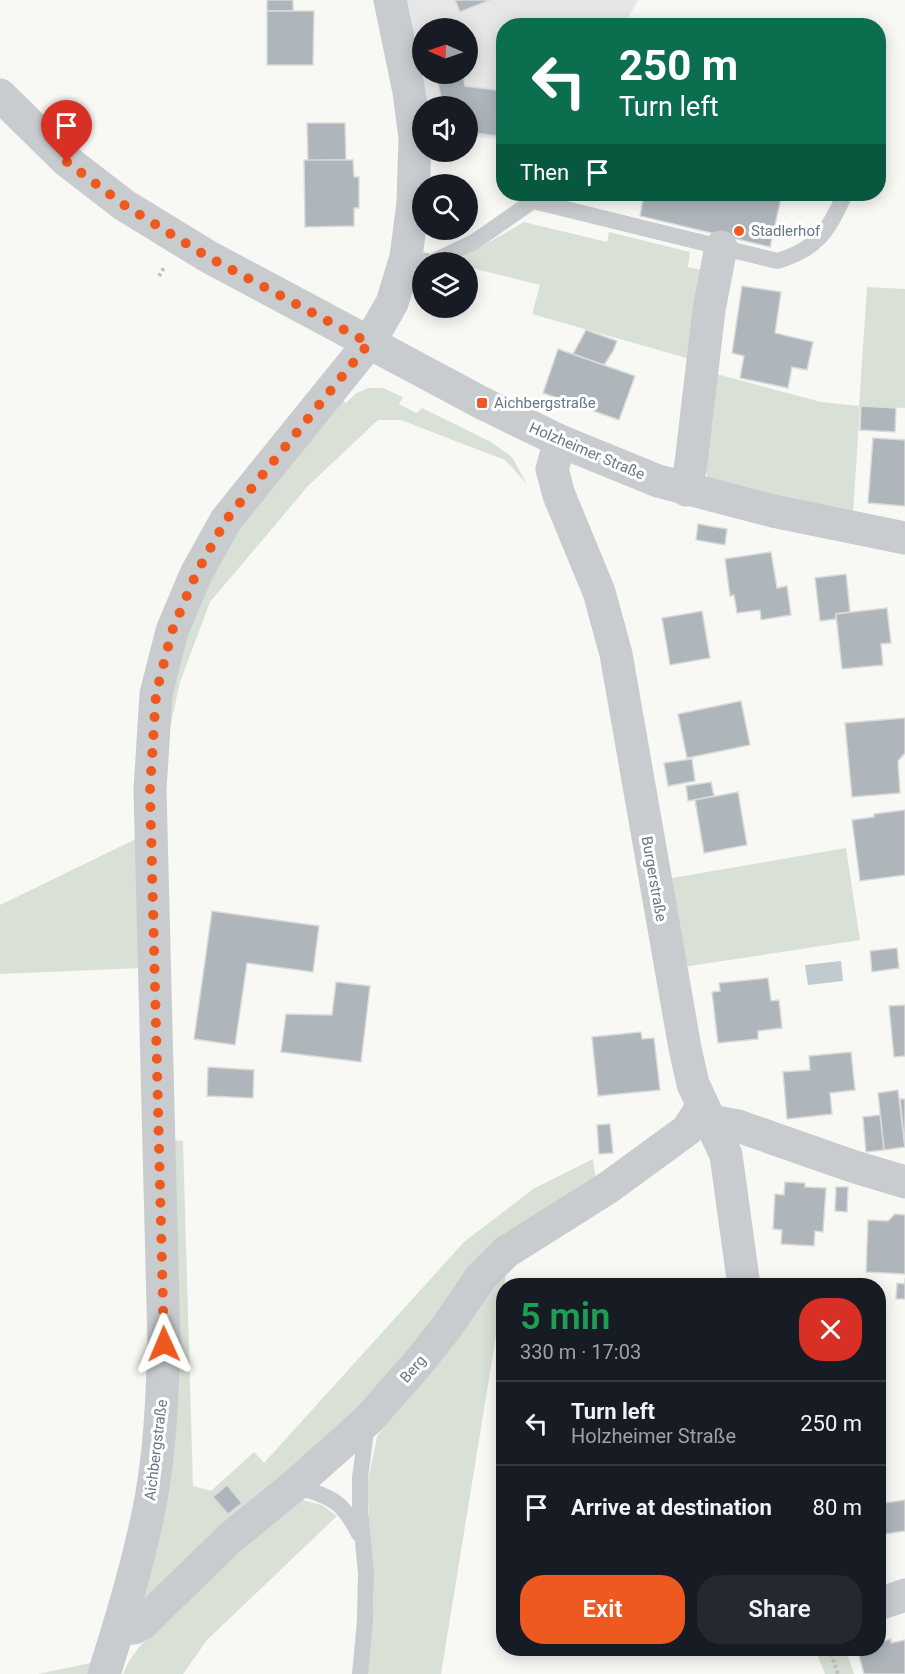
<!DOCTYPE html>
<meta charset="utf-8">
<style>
body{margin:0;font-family:Roboto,sans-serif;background:#242831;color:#f1f3f6;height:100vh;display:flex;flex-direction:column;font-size:22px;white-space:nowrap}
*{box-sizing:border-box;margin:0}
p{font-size:20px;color:#9ea1a6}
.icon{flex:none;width:33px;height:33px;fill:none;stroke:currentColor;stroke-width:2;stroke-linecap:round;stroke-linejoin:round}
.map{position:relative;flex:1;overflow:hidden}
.panel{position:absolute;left:496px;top:1278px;width:390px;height:378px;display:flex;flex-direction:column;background:#171b24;border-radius:24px;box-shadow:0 3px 15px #0003}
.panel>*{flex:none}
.hud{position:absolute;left:496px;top:18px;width:390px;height:183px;border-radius:24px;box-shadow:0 3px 15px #0003;background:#0b6e4f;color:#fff;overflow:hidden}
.needle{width:39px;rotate:272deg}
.buttons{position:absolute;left:412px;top:18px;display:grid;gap:12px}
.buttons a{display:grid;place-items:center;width:66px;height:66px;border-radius:50%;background:#171b24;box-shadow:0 3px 15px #0003;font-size:30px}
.pin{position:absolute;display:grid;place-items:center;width:51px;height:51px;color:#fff;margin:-62px -26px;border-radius:50% 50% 50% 0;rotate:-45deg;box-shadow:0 0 6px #0007}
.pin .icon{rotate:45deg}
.me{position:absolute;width:66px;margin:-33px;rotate:359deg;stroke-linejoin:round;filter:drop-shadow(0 0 4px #0008)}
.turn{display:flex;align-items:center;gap:21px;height:126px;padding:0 24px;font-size:27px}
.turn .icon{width:78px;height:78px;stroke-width:2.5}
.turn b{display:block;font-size:42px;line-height:51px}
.then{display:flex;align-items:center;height:57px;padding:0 24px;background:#0003;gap:12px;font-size:22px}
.round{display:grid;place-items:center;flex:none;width:63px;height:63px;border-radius:24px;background:#242831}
.summary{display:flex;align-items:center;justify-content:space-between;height:102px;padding:0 24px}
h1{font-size:36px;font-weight:600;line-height:45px;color:#1e9e55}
.button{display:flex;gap:12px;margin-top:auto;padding:12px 24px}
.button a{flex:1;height:69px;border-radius:24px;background:#ee591f;color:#fff;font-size:24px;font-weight:600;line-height:69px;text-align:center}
.button a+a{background:#242831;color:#f1f3f6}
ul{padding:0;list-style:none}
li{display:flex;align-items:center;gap:18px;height:84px;padding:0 24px;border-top:2px solid #363941}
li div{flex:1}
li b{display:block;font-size:22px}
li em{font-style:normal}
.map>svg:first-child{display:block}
.built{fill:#e6e7e6;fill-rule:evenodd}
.green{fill:#d9e1d6}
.water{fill:#c0cacf}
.building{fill:#aeb6bc;stroke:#dadad8;stroke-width:1.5}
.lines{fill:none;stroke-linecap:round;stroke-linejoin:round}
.path{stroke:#bfc2c4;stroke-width:4;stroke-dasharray:3 3;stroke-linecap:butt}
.service{stroke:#c8cccf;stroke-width:16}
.minor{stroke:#c8cccf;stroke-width:33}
.tertiary{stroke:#c8cccf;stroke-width:33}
.route{stroke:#ee591f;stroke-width:10;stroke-dasharray:0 18}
.poi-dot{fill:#ee591f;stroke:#fff;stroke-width:2}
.labels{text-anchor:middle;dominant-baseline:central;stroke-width:6;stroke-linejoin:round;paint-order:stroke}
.poi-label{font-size:15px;fill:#657788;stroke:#fff;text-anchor:start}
.street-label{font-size:15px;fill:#657788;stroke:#fff}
</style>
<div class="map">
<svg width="905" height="1674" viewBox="0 0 905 1674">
<rect width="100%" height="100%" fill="#f8f8f5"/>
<path class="built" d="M 400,0 L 638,0 L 624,25 L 504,26 L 504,140 L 468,136 L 468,106 L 425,106 ZM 423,28 L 468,28 L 468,74 L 423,74 Z"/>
<g class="green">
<polygon points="524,222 607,242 609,232 690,252 688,267 703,270 697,361 532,314 540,285 468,267 468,262 454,262"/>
<polygon points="867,287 905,289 905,408 860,406 853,514 715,482 707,476 704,465 713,373 821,402 859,406"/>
<polygon points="368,388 383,388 403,397 399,404 416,413 422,408 491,442 512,457 527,484 505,460 401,420 378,420 308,486 210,602 180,682 164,754 174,672 208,568 340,398 346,403 355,394"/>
<polygon points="138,838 142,968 0,974 0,905"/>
<polygon points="846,848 860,940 683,967 672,878"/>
<polygon points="173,1140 183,1141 193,1486 211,1491 254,1452 264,1463 464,1242 533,1189 593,1159 596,1181 371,1402 138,1615"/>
<polygon points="507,1268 441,1674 367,1674 374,1597 367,1485 377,1437 403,1400"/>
<polygon points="298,1499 322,1505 337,1516 207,1640 183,1674 123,1674 129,1661 140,1646 209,1572"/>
<polygon points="815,1649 846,1649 854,1674 825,1674"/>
<polygon points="90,1663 88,1674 38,1674"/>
</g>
<polygon class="water" points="841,961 843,981 808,985 805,965"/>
<g class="building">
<rect x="267" y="0" width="26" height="11"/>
<polygon points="455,0 490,0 460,12"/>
<polygon points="267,11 314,11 313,65 267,65"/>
<polygon points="436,74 463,74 465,86 504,91 504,137 468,132 468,106 443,106"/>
<polygon points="307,123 345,123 346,160 308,161"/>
<polygon points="304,160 353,160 354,177 359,177 359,208 354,208 354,226 305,227"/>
<polygon points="644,194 782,194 770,247 640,216"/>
<polygon points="742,286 781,292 775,333 813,342 807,370 792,367 788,388 740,378 744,356 732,353"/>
<polygon points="586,330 617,341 613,351 604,365 573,354"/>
<polygon points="558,349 635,376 619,420 543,393"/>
<polygon points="861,406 896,408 895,432 860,430"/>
<polygon points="873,438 905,440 905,506 868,503"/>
<polygon points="698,524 727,529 725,545 696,540"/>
<polygon points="771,552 777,588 787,586 791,615 761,620 760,610 737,613 734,595 730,596 725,559"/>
<polygon points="846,574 850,612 836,614 836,619 820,621 815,578"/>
<polygon points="887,608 891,643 881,644 883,665 842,669 836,614"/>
<polygon points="702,611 710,658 670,665 662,618"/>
<polygon points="741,701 750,745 687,758 678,714"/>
<polygon points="905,718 905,753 898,761 900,793 852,797 845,723"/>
<polygon points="692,759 695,781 668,786 664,763"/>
<polygon points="711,782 714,796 688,801 686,786"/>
<polygon points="738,792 747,845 704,853 695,800"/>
<polygon points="905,810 905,875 860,881 852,820 874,817 874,814"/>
<polygon points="212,911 319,926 313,972 247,963 235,1045 194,1039"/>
<polygon points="897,948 899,968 872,972 870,951"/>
<polygon points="768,978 771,1001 779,1000 782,1028 758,1031 758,1039 718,1043 712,992 720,991 719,983"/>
<polygon points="336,982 370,986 361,1062 281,1052 286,1014 332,1015"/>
<polygon points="905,1005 905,1056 894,1057 889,1006"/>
<polygon points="641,1032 642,1039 654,1038 660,1090 598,1096 592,1037"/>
<polygon points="851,1052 855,1090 830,1093 832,1114 787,1119 783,1072 810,1070 809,1056"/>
<polygon points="208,1067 254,1070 253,1098 207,1096"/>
<polygon points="898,1090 905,1147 884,1150 878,1093"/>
<polygon points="900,1099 905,1099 905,1147"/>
<polygon points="880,1115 884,1150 866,1152 863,1117"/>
<polygon points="610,1124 613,1153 599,1154 597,1125"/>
<polygon points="785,1182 805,1183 805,1187 826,1188 823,1232 815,1231 814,1246 781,1244 782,1230 773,1229 775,1194 784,1195"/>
<polygon points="836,1187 848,1187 847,1212 835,1211"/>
<polygon points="895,1214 905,1215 905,1274 866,1272 868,1220 888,1221"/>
<polygon points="905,1278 905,1299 896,1299 897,1283 905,1284"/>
<polygon points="227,1485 242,1503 228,1514 213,1497"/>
<polygon points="905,1500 905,1531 879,1535 879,1504"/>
<polygon points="891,1639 891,1643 905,1640 905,1674 864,1674 857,1648 879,1648 879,1642"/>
</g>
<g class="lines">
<g class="path">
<polyline points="159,276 165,266"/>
<polyline points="829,1648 838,1674"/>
</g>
<g class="service">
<path d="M 533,201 L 777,261 C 818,249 828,231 845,194"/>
<polyline points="406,257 432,262 474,242 533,201 539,194"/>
<path d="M 294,1486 C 330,1497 341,1498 359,1534"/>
<polyline points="360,1674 365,1621 366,1574 360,1509 360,1478 367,1424"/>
</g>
<g class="minor">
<polyline points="560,441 552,469 559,495 599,592 616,654 685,1048 693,1084 726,1155 744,1286"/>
<polyline points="686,490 691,463 709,310 721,247"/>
<polyline points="710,1121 738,1126 852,1166 905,1182"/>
<polyline points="879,1604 905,1595"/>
<polyline points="118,1630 134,1628 143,1623 230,1538 294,1486 368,1420 419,1362 446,1328 481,1277 506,1252 609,1187 687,1130 703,1106"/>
<path d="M 104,1674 C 121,1621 137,1568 148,1514 C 160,1458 162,1400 164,1344 L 150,790 L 156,694 L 172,631 L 196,574 L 226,520 L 369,343 L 392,303 L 406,257 L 413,203 L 415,138 L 409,92 L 390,0"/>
</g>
<polyline class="tertiary" points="0,95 67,161 124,205 209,257 482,403 560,441 658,481 773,511 905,538"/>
</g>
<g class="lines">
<polyline class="route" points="67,162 124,205 208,257 369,343 226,520 196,574 172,631 156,694 150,790 164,1344"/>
</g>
<g class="poi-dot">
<circle cx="739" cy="231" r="6"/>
<rect x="476" y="397" width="12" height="12" rx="3"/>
</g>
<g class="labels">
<g class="poi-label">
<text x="751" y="231">Stadlerhof</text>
<text x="494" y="403">Aichbergstraße</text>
</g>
<g class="street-label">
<text transform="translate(587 451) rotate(23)">Holzheimer Straße</text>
<text transform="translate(654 879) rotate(80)">Burgerstraße</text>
<text transform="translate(413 1369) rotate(-49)">Berg</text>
<text transform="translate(156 1450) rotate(-83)">Aichbergstraße</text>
</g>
</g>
</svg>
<div class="buttons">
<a><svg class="needle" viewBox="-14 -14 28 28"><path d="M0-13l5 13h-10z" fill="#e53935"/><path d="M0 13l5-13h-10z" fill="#9ea1a6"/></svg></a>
<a><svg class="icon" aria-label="sound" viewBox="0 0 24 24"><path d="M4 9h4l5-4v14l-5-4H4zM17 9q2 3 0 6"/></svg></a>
<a><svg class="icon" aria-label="search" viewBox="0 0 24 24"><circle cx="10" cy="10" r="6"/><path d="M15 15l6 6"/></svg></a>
<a><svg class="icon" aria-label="layers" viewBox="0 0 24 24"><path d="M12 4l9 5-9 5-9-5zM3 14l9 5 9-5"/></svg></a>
</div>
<div class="pin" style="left:67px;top:162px;background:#d93025"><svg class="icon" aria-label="arrive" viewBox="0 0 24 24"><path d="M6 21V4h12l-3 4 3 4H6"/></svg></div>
<svg class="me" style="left:164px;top:1344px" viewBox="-20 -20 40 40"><path d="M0-17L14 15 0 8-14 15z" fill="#ee591f" stroke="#fff" stroke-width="4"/></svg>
<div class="hud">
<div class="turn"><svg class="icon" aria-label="left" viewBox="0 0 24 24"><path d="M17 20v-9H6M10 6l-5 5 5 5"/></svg><div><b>250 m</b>Turn left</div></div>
<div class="then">Then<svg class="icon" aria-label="arrive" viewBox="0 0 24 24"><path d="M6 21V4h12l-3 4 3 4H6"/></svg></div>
</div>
<section class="panel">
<div class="summary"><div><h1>5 min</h1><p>330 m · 17:03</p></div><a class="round" style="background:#d93025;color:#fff"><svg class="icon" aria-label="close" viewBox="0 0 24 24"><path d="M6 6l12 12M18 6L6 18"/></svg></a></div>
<ul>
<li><svg class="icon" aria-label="left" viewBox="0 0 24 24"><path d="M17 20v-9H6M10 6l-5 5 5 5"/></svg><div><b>Turn left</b><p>Holzheimer Straße</p></div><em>250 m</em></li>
<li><svg class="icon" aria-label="arrive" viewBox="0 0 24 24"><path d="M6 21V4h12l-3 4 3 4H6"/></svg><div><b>Arrive at destination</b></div><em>80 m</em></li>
</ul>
<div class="button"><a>Exit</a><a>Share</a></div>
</section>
</div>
